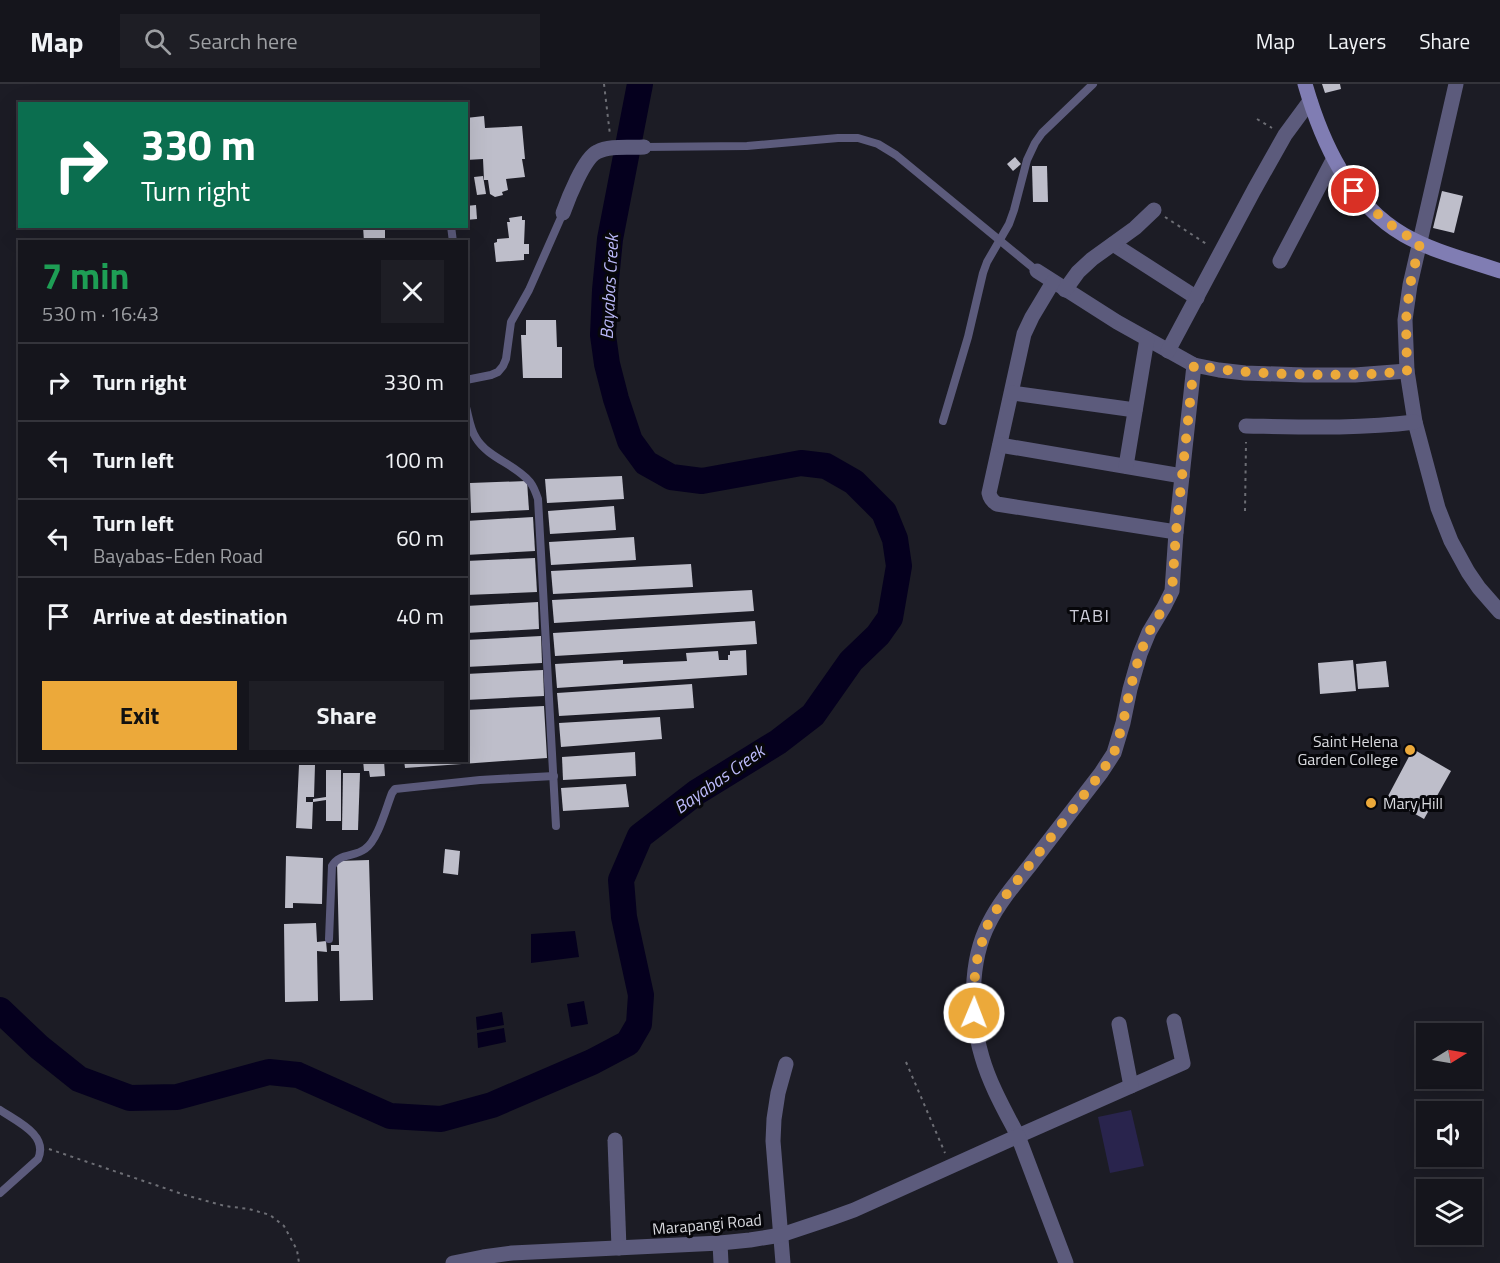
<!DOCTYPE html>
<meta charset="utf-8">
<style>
body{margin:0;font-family:"Titillium Web",sans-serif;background:#1e1e25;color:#f1f3f6;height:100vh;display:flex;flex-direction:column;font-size:22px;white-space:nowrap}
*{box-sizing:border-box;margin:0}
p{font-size:20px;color:#9d9fa3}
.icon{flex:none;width:33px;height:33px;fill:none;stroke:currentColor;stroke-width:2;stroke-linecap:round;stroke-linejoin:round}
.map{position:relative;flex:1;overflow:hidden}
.panel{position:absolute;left:18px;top:156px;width:450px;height:522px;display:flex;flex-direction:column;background:#15151c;border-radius:0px;box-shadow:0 6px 24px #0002,0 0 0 2px #34343b}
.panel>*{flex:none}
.top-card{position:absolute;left:18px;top:18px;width:450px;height:126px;border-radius:0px;box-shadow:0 6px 24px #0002,0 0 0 2px #34343b;background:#0b6e4f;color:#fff;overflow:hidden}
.needle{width:39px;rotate:79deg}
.buttons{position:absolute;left:1416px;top:939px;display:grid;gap:12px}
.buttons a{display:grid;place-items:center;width:66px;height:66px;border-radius:0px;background:#15151c;box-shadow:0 6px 24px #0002,0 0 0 2px #34343b;font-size:30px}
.pin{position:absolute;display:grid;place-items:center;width:51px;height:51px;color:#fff;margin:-26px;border:3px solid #fff;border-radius:50%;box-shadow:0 2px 6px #0007}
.me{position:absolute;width:66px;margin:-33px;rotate:1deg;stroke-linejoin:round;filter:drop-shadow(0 0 4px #0008)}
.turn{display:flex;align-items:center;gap:21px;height:126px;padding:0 24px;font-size:27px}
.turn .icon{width:78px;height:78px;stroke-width:2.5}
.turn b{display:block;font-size:42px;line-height:51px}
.round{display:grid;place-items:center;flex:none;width:63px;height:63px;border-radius:0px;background:#1e1e25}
.summary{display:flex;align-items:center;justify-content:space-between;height:102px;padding:0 24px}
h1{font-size:36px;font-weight:700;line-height:45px;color:#1e9e55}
.primary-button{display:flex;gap:12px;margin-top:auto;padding:12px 24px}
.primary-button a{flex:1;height:69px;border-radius:0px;background:#eca93a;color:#111;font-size:24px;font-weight:700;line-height:69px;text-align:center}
.primary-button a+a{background:#1e1e25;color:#f1f3f6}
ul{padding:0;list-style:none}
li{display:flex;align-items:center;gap:18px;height:78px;padding:0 24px;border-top:2px solid #34343b}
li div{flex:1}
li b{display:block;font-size:22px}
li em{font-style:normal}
header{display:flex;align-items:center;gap:36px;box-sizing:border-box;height:84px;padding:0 30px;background:#15151c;border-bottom:2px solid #34343b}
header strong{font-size:28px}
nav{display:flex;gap:33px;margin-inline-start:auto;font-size:21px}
.search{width:420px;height:54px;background:#1e1e25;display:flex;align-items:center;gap:15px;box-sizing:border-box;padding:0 21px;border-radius:0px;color:#9d9fa3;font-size:22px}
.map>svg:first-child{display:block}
.green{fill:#29244d}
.water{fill:#05001e}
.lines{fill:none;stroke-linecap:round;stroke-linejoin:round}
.river{stroke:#05001e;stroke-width:26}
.building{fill:#bebeca}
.path{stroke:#6d6e75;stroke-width:2;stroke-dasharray:3 4.5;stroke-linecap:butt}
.service{stroke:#5c5b7c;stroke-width:8}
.minor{stroke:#5c5b7c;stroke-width:15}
.tertiary{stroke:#5c5b7c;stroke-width:15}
.secondary{stroke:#807db3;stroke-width:15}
.route{stroke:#eca93a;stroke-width:10;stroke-dasharray:0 18}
.poi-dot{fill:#eca93a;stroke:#07070b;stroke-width:2}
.labels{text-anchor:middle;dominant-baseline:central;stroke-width:6;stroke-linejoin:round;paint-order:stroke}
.poi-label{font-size:16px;fill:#d9dadf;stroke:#07070b;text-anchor:end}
.street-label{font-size:16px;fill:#d9dadf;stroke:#07070b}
.water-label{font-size:18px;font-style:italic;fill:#bcbafa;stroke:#07070b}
.neighbourhood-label{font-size:18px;letter-spacing:1.5px;fill:#cdcdd9;stroke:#07070b}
</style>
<header>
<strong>Map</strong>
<div class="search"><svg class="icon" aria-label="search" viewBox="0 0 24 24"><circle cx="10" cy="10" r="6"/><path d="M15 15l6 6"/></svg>Search here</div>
<nav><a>Map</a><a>Layers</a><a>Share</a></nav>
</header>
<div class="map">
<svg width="1500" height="1179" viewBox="0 0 1500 1179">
<rect width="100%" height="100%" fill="#1c1c25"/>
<polygon class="green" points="1131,1026 1144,1082 1110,1089 1098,1033"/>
<g class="water">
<polygon points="575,847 579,873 531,879 531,850"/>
<polygon points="584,917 588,940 571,943 567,920"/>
<polygon points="502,928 504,941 477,946 476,933"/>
<polygon points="504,944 506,958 478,964 477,949"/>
</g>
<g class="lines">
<polyline class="river" points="0,926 39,963 79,995 130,1014 177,1013 269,988 298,991 390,1032 441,1035 492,1021 592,978 628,959 639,940 641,911 624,833 621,796 640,752 697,708 778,658 813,631 851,577 878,551 890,534 899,482 895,455 884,428 854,398 826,382 801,379 702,397 671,393 646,379 630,357 616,315 607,280 603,251 605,206 610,155 640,0"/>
</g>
<g class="building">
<polygon points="1322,0 1340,0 1341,5 1325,9"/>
<polygon points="484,32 485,44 522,42 525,75 522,75 525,93 506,95 508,106 502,108 503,111 495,113 490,110 488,96 484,96 483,75 466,76 466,34"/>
<polygon points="1015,73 1021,80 1013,87 1007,80"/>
<polygon points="1032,82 1047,82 1048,118 1033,118"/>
<polygon points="483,92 486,110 477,111 474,93"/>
<polygon points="1442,107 1463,112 1454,149 1433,144"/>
<polygon points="476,121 477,135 466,136 466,122"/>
<polygon points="522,132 522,136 525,136 524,160 529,160 529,170 524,170 524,176 496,178 494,159 497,158 497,155 509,154 507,138 510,138 509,134"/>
<polygon points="363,142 385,142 385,158 364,158"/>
<polygon points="526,236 556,236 557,263 562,263 562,294 523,294 521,251 526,251"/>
<polygon points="622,392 624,415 547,419 545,395"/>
<polygon points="527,397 529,426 471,429 470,399"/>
<polygon points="614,422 616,446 550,450 548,427"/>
<polygon points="533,433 535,467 466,471 466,437"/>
<polygon points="634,453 636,476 551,481 549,458"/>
<polygon points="535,474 537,508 466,511 466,477"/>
<polygon points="691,480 693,503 553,510 551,487"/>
<polygon points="752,506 754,527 554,539 552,516"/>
<polygon points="538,518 539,545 466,549 466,522"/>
<polygon points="755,537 757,560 555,572 553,549"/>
<polygon points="541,552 542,579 466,583 466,556"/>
<polygon points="746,566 747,591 557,604 555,580 623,576 623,580 687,577 686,569 718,567 719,576 728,576 728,571 730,571 730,567"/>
<polygon points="1353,576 1356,607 1320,610 1318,579"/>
<polygon points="1386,577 1389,603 1358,605 1356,580"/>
<polygon points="543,586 544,612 466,616 466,590"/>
<polygon points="692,600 694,624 559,632 557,609"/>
<polygon points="544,622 547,674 405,684 404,676 466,676 466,626"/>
<polygon points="660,633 662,655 561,663 559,639"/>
<polygon points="1413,665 1451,687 1424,735 1387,714"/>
<polygon points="635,668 636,692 563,696 562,673"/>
<polygon points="363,676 384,676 385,692 370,693 369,687 364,687"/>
<polygon points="299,681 315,681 314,713 306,713 306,718 313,718 312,745 296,744"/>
<polygon points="326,686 341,686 341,737 326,737 326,716 313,718 313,715 326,713"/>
<polygon points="343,689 360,689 358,746 342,746"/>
<polygon points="626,700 629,723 563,727 561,704"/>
<polygon points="445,765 460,767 458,791 443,789"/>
<polygon points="286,772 323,774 322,820 293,819 293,824 285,824"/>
<polygon points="369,776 373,916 340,917 339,867 331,867 331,861 339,861 337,777"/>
<polygon points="316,839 317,858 326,857 327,868 317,867 318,917 285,918 284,840"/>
</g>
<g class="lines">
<g class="path">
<polyline points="604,0 610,51"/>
<polyline points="1257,35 1272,44"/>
<polyline points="1165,133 1208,161"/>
<polyline points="1245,427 1246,358"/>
<polyline points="906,978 945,1069"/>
<polyline points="49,1065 185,1111 225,1122 249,1125 270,1131 284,1142 297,1166 299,1179"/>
</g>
<g class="service">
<polyline points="644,63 747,62 838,54 858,54 878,60 896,71 1037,187"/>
<polyline points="451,142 453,158"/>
<polyline points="466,296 491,291 498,288 503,282 506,275 511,238 529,206 563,129"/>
<path d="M 466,323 C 469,334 470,345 476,354 C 488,374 515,380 530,398 C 534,403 536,409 538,415 L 556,742"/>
<polyline points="943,337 968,253 983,189 987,178 1009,140 1014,126 1027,76 1035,59 1042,49 1093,0"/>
<path d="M 329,855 L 332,782 C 339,769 355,773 365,765 C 378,756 386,724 392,709 L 395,705 L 480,696 L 554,692"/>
<path d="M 0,1026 C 16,1037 49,1051 38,1075 L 0,1109"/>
</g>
<g class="minor">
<polyline points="1456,0 1410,201 1405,236 1407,287 1415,338 1438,424 1451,457 1468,488 1479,504 1500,528"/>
<path d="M 563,129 C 568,115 584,74 597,68 C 610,61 629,64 644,63"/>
<polyline points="1113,160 1197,214"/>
<polyline points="1280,177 1333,76"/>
<polyline points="1037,187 1117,238 1194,281 1219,286 1245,289 1304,291 1355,291 1407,287"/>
<path d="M 1053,198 L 1032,233 L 1024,250 L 989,409 C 990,414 992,417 997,420 L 1176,448"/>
<polyline points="1065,206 1078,188 1092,175 1135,144 1154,126"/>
<polyline points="1168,267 1254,106 1285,51 1310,17"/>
<polyline points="1012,309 1135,326"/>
<path d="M 1246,342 C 1303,343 1359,345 1415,338"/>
<polyline points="1000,361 1182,392"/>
<polyline points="1126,382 1147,255"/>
<path d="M 1174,937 L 1183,979 L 1018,1052 C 1005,1027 990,1001 982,973 C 970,933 969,877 989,839 C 1000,817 1016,799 1031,780 C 1055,749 1078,719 1101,689 L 1114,669 L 1123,639 L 1130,605 L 1140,570 L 1149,548 L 1164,523 L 1172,507 L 1176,448 L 1194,281"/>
<polyline points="1119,940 1131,1002"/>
<polyline points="615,1056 619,1164"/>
<polyline points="720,1159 721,1179"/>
<polyline points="783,1179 773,1057 774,1035 778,1009 786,980"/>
</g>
<polyline class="tertiary" points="453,1179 483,1173 512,1169 720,1159 750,1156 781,1151 829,1135 854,1126 1018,1052 1066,1179"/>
<path class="secondary" d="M 1305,0 C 1322,59 1349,119 1404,151 C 1434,168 1468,176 1500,187"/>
</g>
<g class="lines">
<path class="route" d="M 974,929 L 975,886 L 979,867 L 988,840 L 1003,815 L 1101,689 L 1114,669 L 1123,639 L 1130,605 L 1140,570 L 1149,548 L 1164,523 L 1172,507 L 1176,448 L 1194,281 C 1225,287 1255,289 1286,290 C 1326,291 1366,292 1407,287 L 1406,236 L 1410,201 L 1420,159 C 1393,145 1375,129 1354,107"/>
</g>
<g class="poi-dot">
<circle cx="1410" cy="666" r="6"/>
<circle cx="1371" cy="719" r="6"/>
</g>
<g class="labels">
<g class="poi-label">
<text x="1398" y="657">Saint Helena<tspan x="1398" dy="18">Garden College</tspan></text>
<text x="1383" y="719" text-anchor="start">Mary Hill</text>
</g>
<g class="street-label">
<text transform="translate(707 1140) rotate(-5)">Marapangi Road</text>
</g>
<g class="water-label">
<text transform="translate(609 203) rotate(-87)">Bayabas Creek</text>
<text transform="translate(719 695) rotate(-35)">Bayabas Creek</text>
</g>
<g class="neighbourhood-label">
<text x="1090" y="531">TABI</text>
</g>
</g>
</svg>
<div class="buttons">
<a><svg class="needle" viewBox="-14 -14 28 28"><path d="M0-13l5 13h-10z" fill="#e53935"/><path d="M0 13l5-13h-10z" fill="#9d9fa3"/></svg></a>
<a><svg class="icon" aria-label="sound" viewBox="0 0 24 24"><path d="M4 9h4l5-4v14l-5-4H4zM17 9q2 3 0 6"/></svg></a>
<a><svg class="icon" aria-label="layers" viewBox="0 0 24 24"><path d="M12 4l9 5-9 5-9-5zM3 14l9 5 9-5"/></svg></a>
</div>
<div class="pin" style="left:1354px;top:107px;background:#d93025"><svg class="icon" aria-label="arrive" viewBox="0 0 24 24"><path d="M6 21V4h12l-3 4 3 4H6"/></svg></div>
<svg class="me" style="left:974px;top:929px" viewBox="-20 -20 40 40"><circle r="17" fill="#eca93a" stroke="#fff" stroke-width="3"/><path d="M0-11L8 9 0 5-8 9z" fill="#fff"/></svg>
<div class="top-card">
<div class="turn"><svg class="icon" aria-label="right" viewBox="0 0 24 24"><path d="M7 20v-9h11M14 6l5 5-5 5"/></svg><div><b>330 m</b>Turn right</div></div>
</div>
<section class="panel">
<div class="summary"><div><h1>7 min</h1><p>530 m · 16:43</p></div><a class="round"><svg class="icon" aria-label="close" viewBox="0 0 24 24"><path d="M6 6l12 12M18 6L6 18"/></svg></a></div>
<ul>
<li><svg class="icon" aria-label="right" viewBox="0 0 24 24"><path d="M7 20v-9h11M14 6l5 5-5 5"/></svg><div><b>Turn right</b></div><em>330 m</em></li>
<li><svg class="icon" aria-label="left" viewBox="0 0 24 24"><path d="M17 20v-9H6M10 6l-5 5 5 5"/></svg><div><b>Turn left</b></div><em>100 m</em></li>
<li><svg class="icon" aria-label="left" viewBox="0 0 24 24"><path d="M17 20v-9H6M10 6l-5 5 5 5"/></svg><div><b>Turn left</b><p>Bayabas-Eden Road</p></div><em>60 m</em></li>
<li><svg class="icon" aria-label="arrive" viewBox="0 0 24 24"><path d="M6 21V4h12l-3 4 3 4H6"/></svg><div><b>Arrive at destination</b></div><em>40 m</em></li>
</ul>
<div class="primary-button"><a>Exit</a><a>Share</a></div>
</section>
</div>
